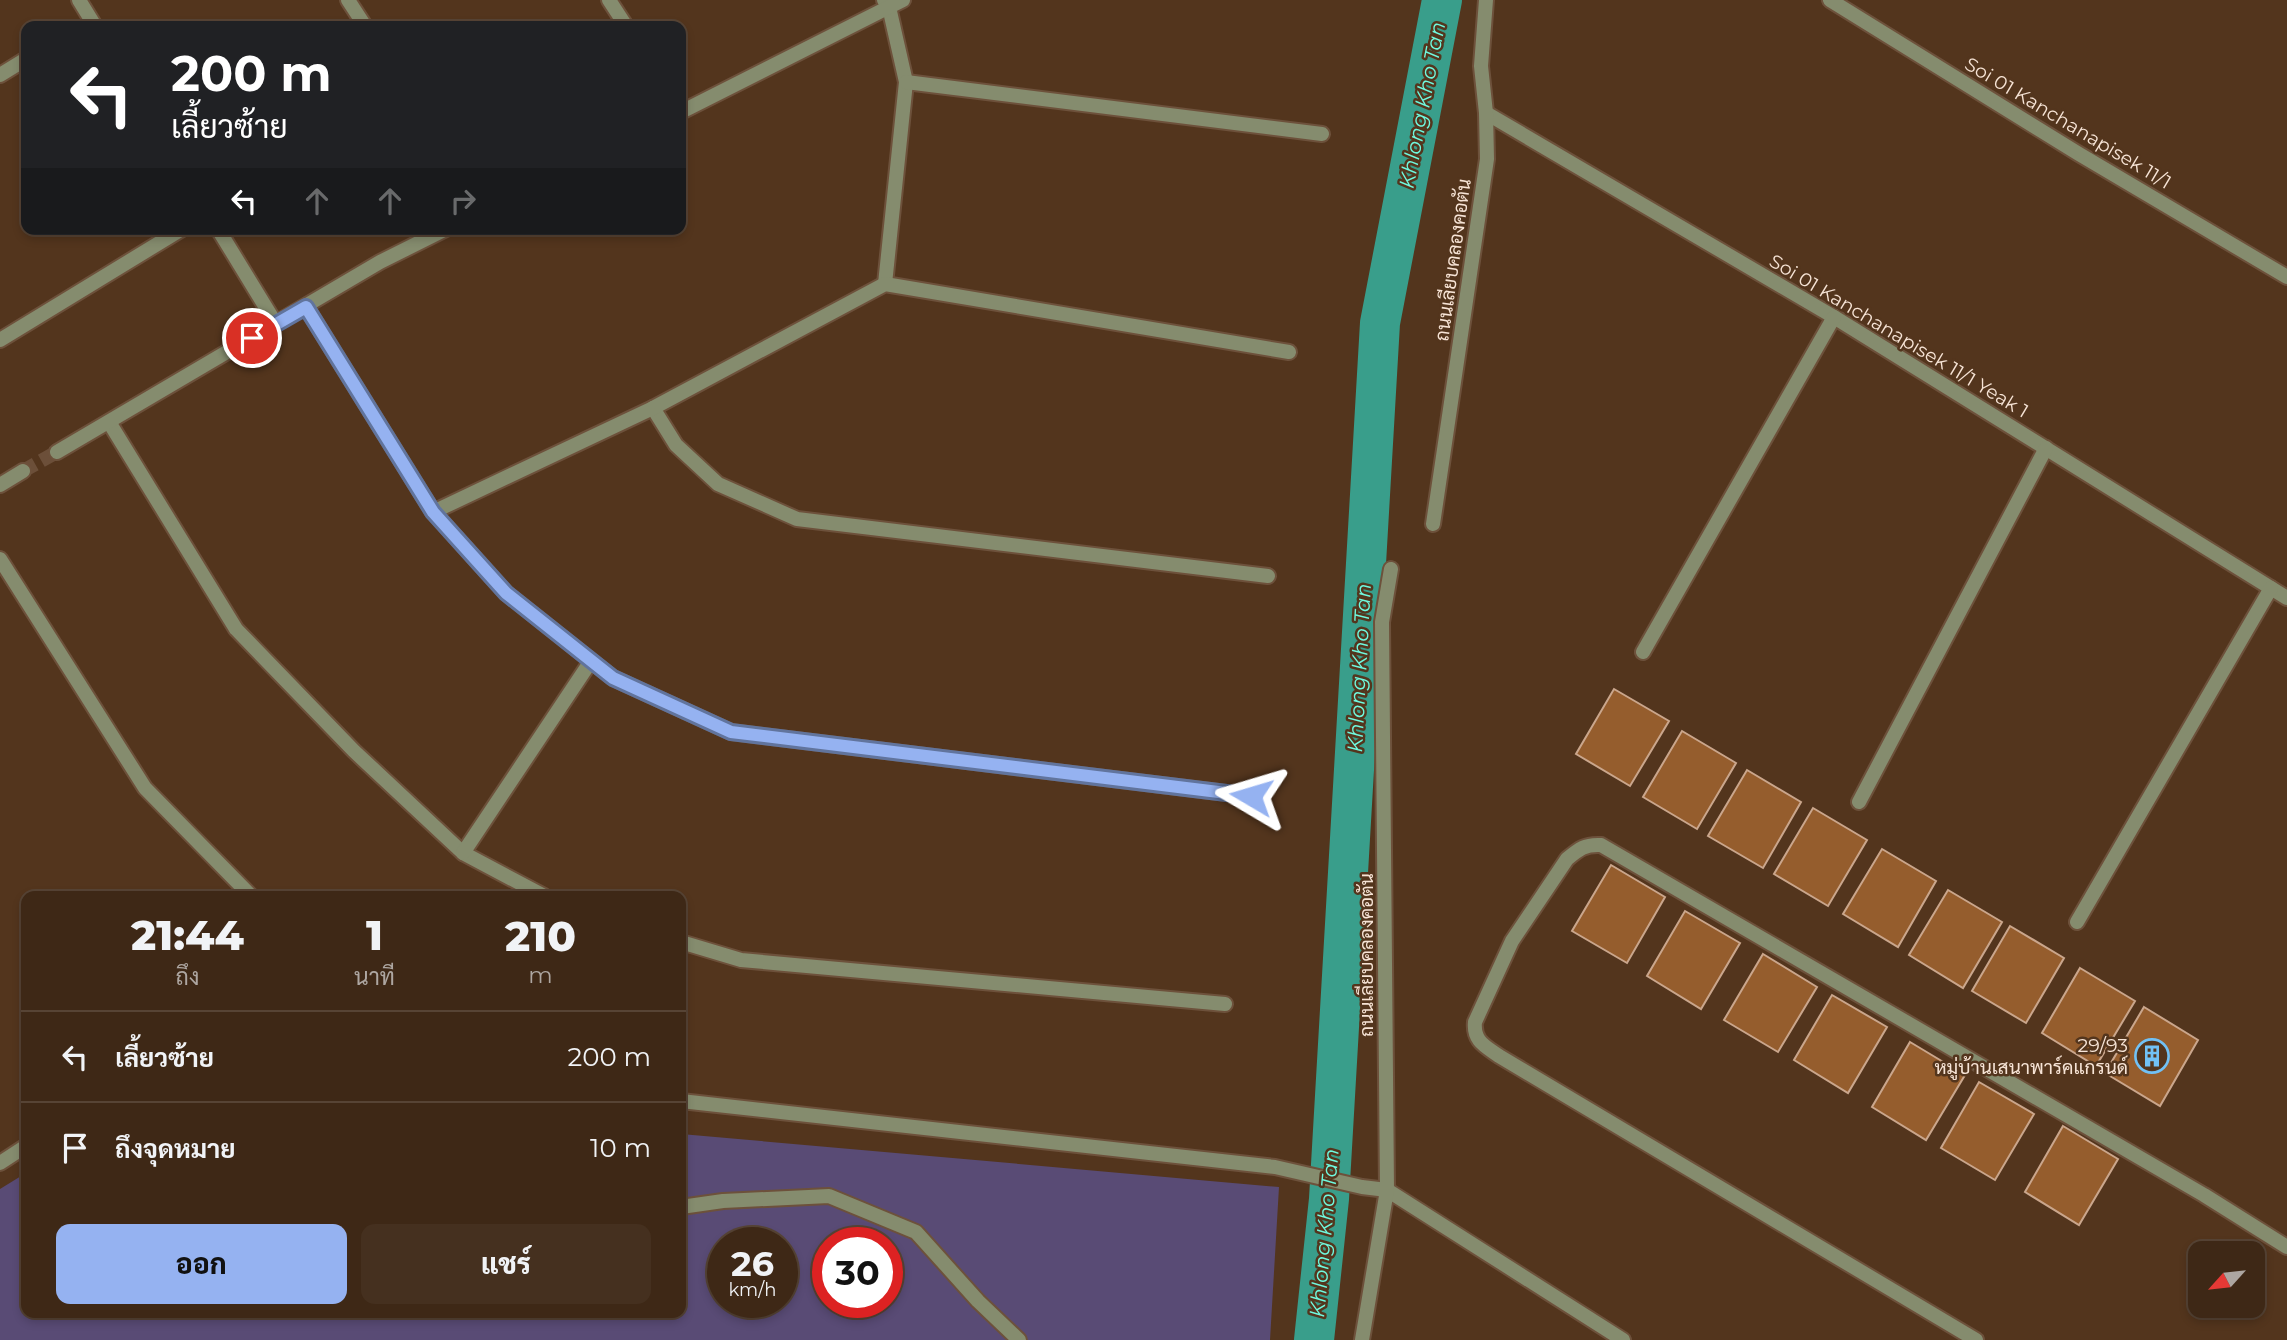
<!DOCTYPE html>
<html lang="th">
<meta charset="utf-8">
<style>
body{margin:0;font-family:Montserrat,Sarabun,sans-serif;background:#45301f;color:#f1f3f6;height:100vh;display:flex;flex-direction:column;font-size:26px;white-space:nowrap}
*{box-sizing:border-box;margin:0}
p{font-size:23px;color:#ada6a1}
.icon{flex:none;width:38px;height:38px;fill:none;stroke:currentColor;stroke-width:2;stroke-linecap:round;stroke-linejoin:round}
.map{position:relative;flex:1;overflow:hidden}
.panel{position:absolute;left:21px;top:891px;width:665px;height:427px;display:flex;flex-direction:column;background:#3e2816;border-radius:14px;box-shadow:0 4px 10px #0003,0 0 0 2px #574435}
.panel>*{flex:none}
.guide{position:absolute;left:21px;top:21px;width:665px;height:214px;border-radius:14px;box-shadow:0 4px 10px #0003,0 0 0 2px #574435;background:#202124;color:#fff;overflow:hidden}
.needle{width:46px;rotate:243deg}
.controls{position:absolute;left:2188px;top:1241px;display:grid;gap:14px}
.controls a{display:grid;place-items:center;width:77px;height:77px;border-radius:14px;background:#3e2816;box-shadow:0 4px 10px #0003,0 0 0 2px #574435;font-size:35px}
.speed{position:absolute;left:707px;top:1227px;display:flex;gap:14px;font-size:35px;font-weight:700;text-align:center}
.speed>*{display:grid;place-content:center;width:91px;height:91px;border-radius:50%;background:#3e2816;box-shadow:0 4px 10px #0003,0 0 0 2px #574435;line-height:1}
.speed small{font-size:18px;font-weight:400}
.speed .limit{border:10px solid #d22;background:#fff;color:#111}
.pin{position:absolute;display:grid;place-items:center;width:60px;height:60px;color:#fff;margin:-30px;border:4px solid #fff;border-radius:50%;box-shadow:0 2px 7px #0007}
.me{position:absolute;width:77px;margin:-38px;rotate:277deg;stroke-linejoin:round;filter:drop-shadow(0 0 5px #0008)}
.turn{display:flex;align-items:center;gap:24px;height:147px;padding:0 35px;font-size:32px}
.turn .icon{width:91px;height:91px;stroke-width:2.5}
.turn b{display:block;font-size:49px;line-height:60px}
.lanes{display:flex;align-items:center;height:66px;padding:0 35px;background:#0003;justify-content:center;gap:35px;direction:ltr}
.lanes .off{opacity:.35}
.eta{display:flex;justify-content:space-evenly;align-items:center;height:119px;text-align:center}
.eta b{font-size:42px;font-weight:800;line-height:49px}
.primary-button{display:flex;gap:14px;margin-top:auto;padding:14px 35px}
.primary-button a{flex:1;height:80px;border-radius:14px;background:#95b2f1;color:#111;font-size:28px;font-weight:800;line-height:80px;text-align:center}
.primary-button a+a{background:#45301f;color:#f1f3f6}
ul{padding:0;list-style:none}
li{display:flex;align-items:center;gap:21px;height:91px;padding:0 35px;border-top:2px solid #574435}
li div{flex:1}
li b{display:block;font-size:26px}
li em{font-style:normal}
.map>svg:first-child{display:block}
.green{fill:#594b75;fill-rule:evenodd}
.lines{fill:none;stroke-linecap:round;stroke-linejoin:round}
.canal{stroke:#399e8b;stroke-width:40}
.building{fill:#955d2d;stroke:#caa68c;stroke-width:2}
.minor-tunnel{stroke:#6c4f39;stroke-width:14;stroke-dasharray:14 7;stroke-linecap:butt}
.minor-casing{stroke:#6d513b;stroke-width:18}
.minor{stroke:#858c6e;stroke-width:14}
.route-casing{stroke:#61749d;stroke-width:18}
.route{stroke:#95b2f1;stroke-width:12}
.labels{text-anchor:middle;dominant-baseline:central;stroke-width:5;stroke-linejoin:round;paint-order:stroke}
.street-label{font-size:19px;fill:#f7e4d6;stroke:#53351d}
.poi-label{font-size:19px;fill:#f7e4d6;stroke:#53351d;text-anchor:end}
.water-label{font-size:21px;font-style:italic;fill:#6ff9df;stroke:#53351d}
</style>
<div class="map">
<svg width="2287" height="1340" viewBox="0 0 2287 1340">
<rect width="100%" height="100%" fill="#53351d"/>
<path class="green" d="M 681,1134 L 1279,1187 L 1270,1340 L 0,1340 L 0,1189 L 26,1173 L 26,1312 L 681,1312 ZM 723,1242 L 782,1242 L 782,1302 L 723,1302 ZM 828,1242 L 887,1242 L 887,1302 L 828,1302 Z"/>
<g class="lines">
<polyline class="canal" points="1314,1340 1329,1199 1380,323 1442,0"/>
</g>
<g class="building">
<polygon points="1614,689 1669,721 1630,786 1576,754"/>
<polygon points="1682,731 1736,763 1697,829 1643,797"/>
<polygon points="1747,770 1801,802 1763,868 1708,836"/>
<polygon points="1813,808 1867,840 1828,906 1774,874"/>
<polygon points="1882,849 1936,881 1898,947 1843,914"/>
<polygon points="1611,865 1665,897 1627,963 1572,931"/>
<polygon points="1948,890 2002,922 1963,988 1909,955"/>
<polygon points="1685,911 1740,943 1701,1009 1647,976"/>
<polygon points="2010,926 2064,958 2026,1023 1972,991"/>
<polygon points="1763,954 1817,987 1778,1052 1724,1020"/>
<polygon points="2080,968 2135,1001 2096,1066 2042,1033"/>
<polygon points="1832,995 1887,1027 1848,1093 1794,1060"/>
<polygon points="2144,1007 2198,1040 2160,1106 2105,1073"/>
<polygon points="1910,1042 1965,1075 1926,1140 1872,1107"/>
<polygon points="1979,1082 2034,1114 1995,1180 1941,1148"/>
<polygon points="2063,1126 2118,1159 2079,1225 2025,1192"/>
</g>
<g class="lines">
<polyline class="minor-tunnel" points="23,471 57,452"/>
<g class="minor-casing">
<g id="minor">
<polyline points="79,0 95,26"/>
<polyline points="348,0 365,26"/>
<polyline points="609,0 626,26"/>
<polyline points="884,0 889,7 906,82 885,284"/>
<polyline points="1830,0 2079,154 2287,277"/>
<polyline points="0,75 26,59"/>
<polyline points="906,82 1322,134"/>
<polyline points="681,112 903,0"/>
<polyline points="1486,113 1834,317 2287,598"/>
<polyline points="218,229 276,324"/>
<polyline points="306,307 433,512 506,593 613,678 731,732 1251,796"/>
<polyline points="0,340 182,229"/>
<polyline points="653,408 676,445 718,484 797,519 1268,576"/>
<polyline points="109,422 236,629 354,751 463,853 544,896"/>
<polyline points="57,452 380,262 446,229"/>
<polyline points="0,485 23,471"/>
<polyline points="433,512 653,408 885,284 1289,352"/>
<polyline points="1433,524 1487,159 1486,113 1481,66 1486,0"/>
<polyline points="0,559 145,788 251,896"/>
<polyline points="1643,652 1834,317"/>
<polyline points="1859,802 2046,448"/>
<polyline points="463,853 591,661"/>
<polyline points="2077,922 2271,588"/>
<polyline points="681,942 741,960 1225,1004"/>
<polyline points="681,1101 1275,1167 1362,1187 1387,1190 1623,1340"/>
<polyline points="0,1163 26,1146"/>
<polyline points="681,1207 723,1201 829,1196 916,1232 978,1301 1019,1340"/>
<polyline points="1362,1340 1387,1190 1382,622 1391,569"/>
<path d="M 1976,1340 L 1499,1056 C 1485,1046 1473,1041 1475,1022 L 1512,941 L 1567,859 C 1579,849 1585,844 1601,845 L 2204,1195 L 2287,1247"/>
</g>
</g>
<use href="#minor" class="minor"/>
</g>
<g class="lines">
<g class="route-casing">
<polyline id="route" points="252,338 306,307 433,512 506,593 613,678 731,732 1251,796"/>
</g>
<use href="#route" class="route"/>
</g>
<defs>
<g id="building-ring" transform="scale(1.75)"><circle r="9.5" fill="#53351d" stroke="#71c1f5" stroke-width="1.5"/><path d="M-4-6H4V6H1V3H-1V6H-4ZM-2.5-4.3h1.7v1.8h-1.7ZM.8-4.3h1.7v1.8H.8ZM-2.5-1h1.7V.8h-1.7ZM.8-1h1.7V.8H.8Z" fill="#71c1f5"/></g>
</defs>
<g fill-rule="evenodd">
<use href="#building-ring" x="2152" y="1056"/>
</g>
<g class="labels">
<g class="street-label">
<text transform="translate(2068 123) rotate(31)">Soi 01 Kanchanapisek 11/1</text>
<text transform="translate(1453 260) rotate(-82)">ถนนเลียบคลองคอตัน</text>
<text transform="translate(1899 336) rotate(31)">Soi 01 Kanchanapisek 11/1 Yeak 1</text>
<text transform="translate(1366 955) rotate(-90)">ถนนเลียบคลองคอตัน</text>
</g>
<g class="poi-label">
<text x="2128" y="1045">29/93<tspan x="2128" dy="22">หมู่บ้านเสนาพาร์คแกรนด์</tspan></text>
</g>
<g class="water-label">
<text transform="translate(1422 105) rotate(-79)">Khlong Kho Tan</text>
<text transform="translate(1359 668) rotate(-87)">Khlong Kho Tan</text>
<text transform="translate(1324 1233) rotate(-85)">Khlong Kho Tan</text>
</g>
</g>
</svg>
<div class="controls">
<a><svg class="needle" viewBox="-14 -14 28 28"><path d="M0-13l5 13h-10z" fill="#e53935"/><path d="M0 13l5-13h-10z" fill="#ada6a1"/></svg></a>
</div>
<div class="speed"><div>26<small>km/h</small></div><div class="limit">30</div></div>
<div class="pin" style="left:252px;top:338px;background:#d93025"><svg class="icon" aria-label="arrive" viewBox="0 0 24 24"><path d="M6 21V4h12l-3 4 3 4H6"/></svg></div>
<svg class="me" style="left:1251px;top:796px" viewBox="-20 -20 40 40"><path d="M0-17L14 15 0 8-14 15z" fill="#95b2f1" stroke="#fff" stroke-width="4"/></svg>
<div class="guide">
<div class="turn"><svg class="icon" aria-label="left" viewBox="0 0 24 24"><path d="M17 20v-9H6M10 6l-5 5 5 5"/></svg><div><b>200 m</b>เลี้ยวซ้าย</div></div>
<div class="lanes"><svg class="icon" aria-label="left" viewBox="0 0 24 24"><path d="M17 20v-9H6M10 6l-5 5 5 5"/></svg><svg class="icon off" aria-label="ahead" viewBox="0 0 24 24"><path d="M12 20V5M6 11l6-6 6 6"/></svg><svg class="icon off" aria-label="ahead" viewBox="0 0 24 24"><path d="M12 20V5M6 11l6-6 6 6"/></svg><svg class="icon off" aria-label="right" viewBox="0 0 24 24"><path d="M7 20v-9h11M14 6l5 5-5 5"/></svg></div>
</div>
<section class="panel">
<div class="eta">
<div><b>21:44</b><p>ถึง</p></div>
<div><b>1</b><p>นาที</p></div>
<div><b>210</b><p>m</p></div>
</div>
<ul>
<li><svg class="icon" aria-label="left" viewBox="0 0 24 24"><path d="M17 20v-9H6M10 6l-5 5 5 5"/></svg><div><b>เลี้ยวซ้าย</b></div><em>200 m</em></li>
<li><svg class="icon" aria-label="arrive" viewBox="0 0 24 24"><path d="M6 21V4h12l-3 4 3 4H6"/></svg><div><b>ถึงจุดหมาย</b></div><em>10 m</em></li>
</ul>
<div class="primary-button"><a>ออก</a><a>แชร์</a></div>
</section>
</div>
